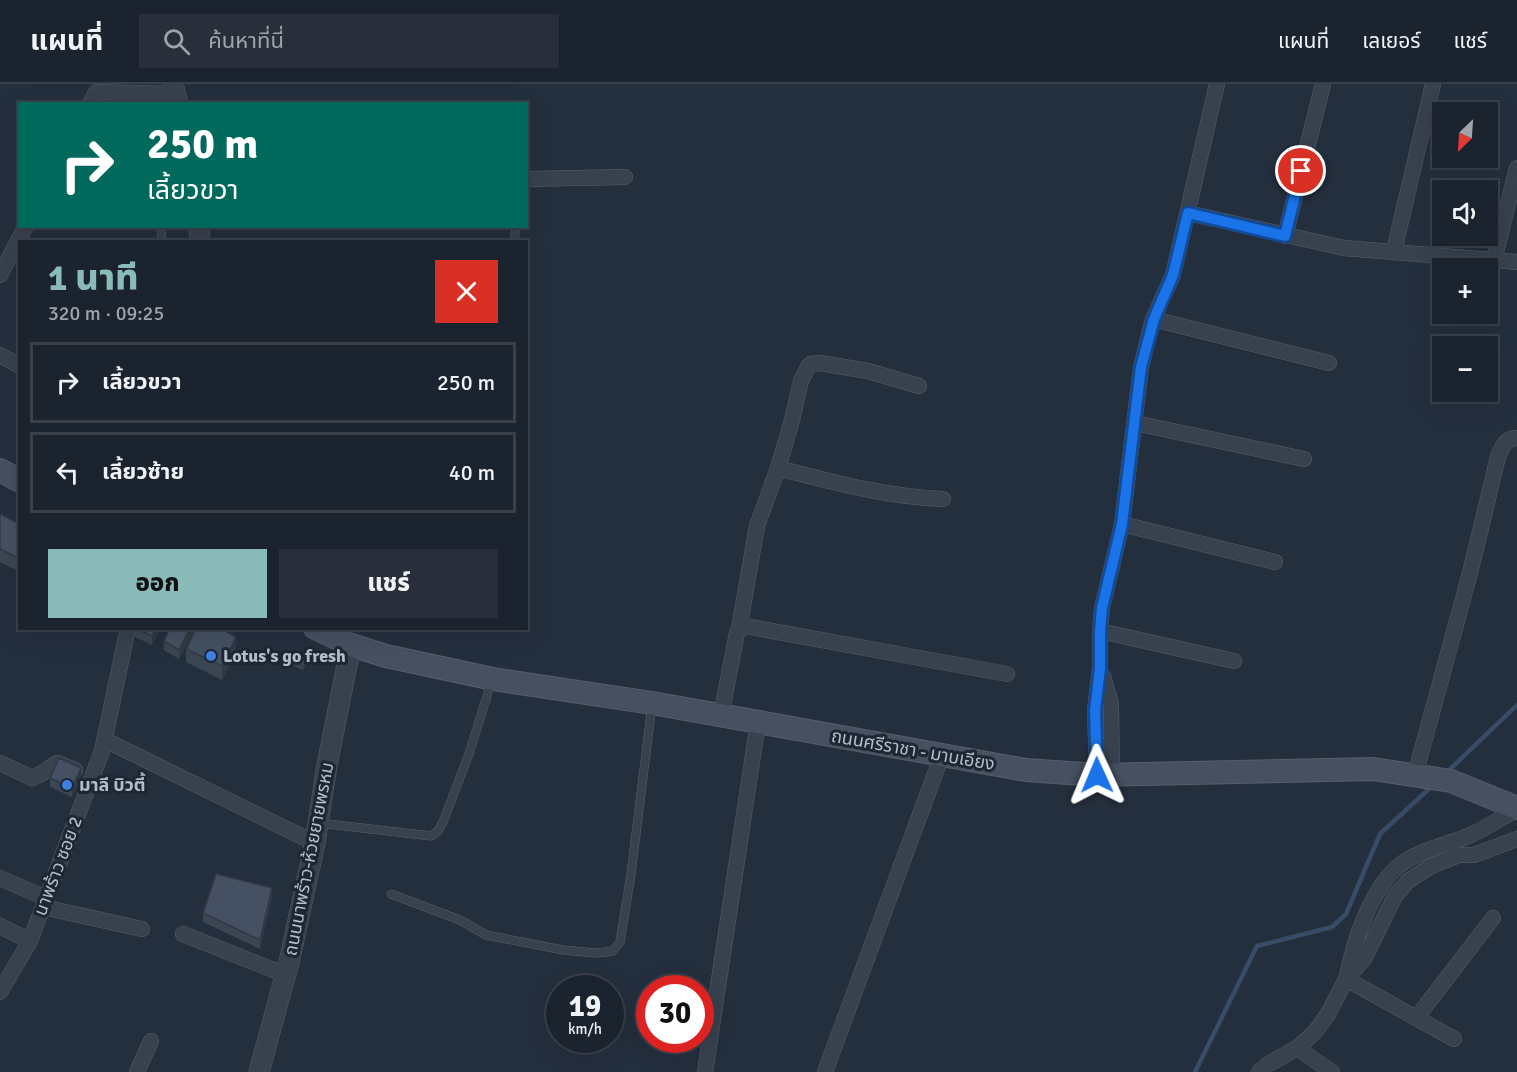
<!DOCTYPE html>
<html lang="th">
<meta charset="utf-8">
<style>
body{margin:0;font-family:Signika,"Noto Sans Thai",sans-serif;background:#282f3a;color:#f1f3f6;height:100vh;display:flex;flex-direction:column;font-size:22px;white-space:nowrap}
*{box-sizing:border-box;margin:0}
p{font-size:20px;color:#a0a4aa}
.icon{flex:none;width:33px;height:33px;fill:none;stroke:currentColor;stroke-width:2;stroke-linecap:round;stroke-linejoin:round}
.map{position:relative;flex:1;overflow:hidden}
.sheet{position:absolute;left:18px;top:156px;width:510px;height:390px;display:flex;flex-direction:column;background:#1b232e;border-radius:0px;box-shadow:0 6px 24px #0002,0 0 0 2px #39404a}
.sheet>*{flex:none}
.hud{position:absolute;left:18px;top:18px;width:510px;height:126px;border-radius:0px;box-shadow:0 6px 24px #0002,0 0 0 2px #39404a;background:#00695c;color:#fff;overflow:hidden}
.needle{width:39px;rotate:205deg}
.tools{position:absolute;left:1432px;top:18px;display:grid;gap:12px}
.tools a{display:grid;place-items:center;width:66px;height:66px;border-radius:0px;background:#1b232e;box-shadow:0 6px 24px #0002,0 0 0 2px #39404a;font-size:30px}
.speed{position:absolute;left:546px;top:891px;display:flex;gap:12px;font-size:30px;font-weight:700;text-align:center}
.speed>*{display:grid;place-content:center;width:78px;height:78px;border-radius:50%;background:#1b232e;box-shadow:0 6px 24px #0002,0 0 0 2px #39404a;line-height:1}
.speed small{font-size:15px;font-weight:400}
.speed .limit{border:9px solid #d22;background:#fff;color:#111}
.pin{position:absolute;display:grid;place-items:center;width:51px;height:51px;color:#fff;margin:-26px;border:3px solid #fff;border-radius:50%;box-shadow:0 2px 6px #0007}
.me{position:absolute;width:66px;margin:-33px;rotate:359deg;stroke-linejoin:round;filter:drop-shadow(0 0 4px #0008)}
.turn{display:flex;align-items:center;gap:21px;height:126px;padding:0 30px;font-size:27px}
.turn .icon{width:78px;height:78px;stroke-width:2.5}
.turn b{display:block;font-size:42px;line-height:51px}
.round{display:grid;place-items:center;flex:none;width:63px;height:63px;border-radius:0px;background:#282f3a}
.head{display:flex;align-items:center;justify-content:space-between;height:102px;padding:0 30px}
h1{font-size:36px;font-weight:800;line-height:45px;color:#8bbbb9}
.primary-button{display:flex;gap:12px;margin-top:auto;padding:12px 30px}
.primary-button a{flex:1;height:69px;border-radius:0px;background:#8bbbb9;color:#111;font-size:24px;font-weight:800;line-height:69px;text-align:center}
.primary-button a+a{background:#282f3a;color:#f1f3f6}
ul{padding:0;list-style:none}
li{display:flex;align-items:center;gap:18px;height:81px;margin:0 12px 9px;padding:0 18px;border:3px solid #39404a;border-radius:0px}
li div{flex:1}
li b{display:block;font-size:22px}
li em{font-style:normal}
header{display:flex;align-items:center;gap:36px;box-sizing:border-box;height:84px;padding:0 30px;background:#1b232e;border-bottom:2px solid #39404a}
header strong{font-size:28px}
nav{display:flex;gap:33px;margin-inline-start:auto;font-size:21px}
.search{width:420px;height:54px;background:#282f3a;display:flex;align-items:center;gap:15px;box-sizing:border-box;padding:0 21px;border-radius:0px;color:#a0a4aa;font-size:22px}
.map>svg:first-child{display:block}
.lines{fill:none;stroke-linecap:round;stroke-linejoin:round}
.stream{stroke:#394c67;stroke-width:4.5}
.service-casing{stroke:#565f6c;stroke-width:9}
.minor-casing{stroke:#565f6c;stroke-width:16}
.tertiary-casing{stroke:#565f6c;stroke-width:21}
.secondary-casing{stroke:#565f6c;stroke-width:24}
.service{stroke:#38414e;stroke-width:8}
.minor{stroke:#38414e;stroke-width:15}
.tertiary{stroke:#38414e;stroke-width:20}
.secondary{stroke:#465061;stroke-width:22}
.wall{fill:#3b4654}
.shaded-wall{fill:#303945}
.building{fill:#455162;stroke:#303945;stroke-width:1.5}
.route-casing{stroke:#114b97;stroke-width:15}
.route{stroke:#1a73e8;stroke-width:10}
.shop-dot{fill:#3f7fe0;stroke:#1d2633;stroke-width:2}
.labels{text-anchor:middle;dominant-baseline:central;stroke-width:6;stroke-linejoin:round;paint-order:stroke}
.poi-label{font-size:18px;font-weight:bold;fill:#b4bcc9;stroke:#1d2633;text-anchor:start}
.street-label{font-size:18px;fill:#b4bcc9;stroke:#1d2633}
</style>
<header>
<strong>แผนที่</strong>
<div class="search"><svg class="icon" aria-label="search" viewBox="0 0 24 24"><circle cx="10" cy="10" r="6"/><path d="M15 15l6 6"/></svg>ค้นหาที่นี่</div>
<nav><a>แผนที่</a><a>เลเยอร์</a><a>แชร์</a></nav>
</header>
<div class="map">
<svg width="1517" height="988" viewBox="0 0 1517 988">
<rect width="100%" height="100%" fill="#242f3e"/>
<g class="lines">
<g class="stream">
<polyline points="1446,689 1517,621"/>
<polyline points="1195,988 1257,862 1332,843 1346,830 1380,750 1431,703"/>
</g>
<g class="service-casing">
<g id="service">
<polyline points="161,158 162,142"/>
<polyline points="514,158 516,142"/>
<polyline points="319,739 431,752 438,747 443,738 469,670 492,596"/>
<polyline points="391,810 460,836 486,851 563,866 596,869 613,867 620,858 631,790 652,621"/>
</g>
</g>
<g class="minor-casing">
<g id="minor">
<polyline points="90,20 96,8 176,10"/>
<polyline points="526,95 625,93"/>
<polyline points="1188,129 1344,164 1517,178"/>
<polyline points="1285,152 1323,0"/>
<polyline points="1394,167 1433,0"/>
<polyline points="1494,176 1517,84"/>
<polyline points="0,191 26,142"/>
<polyline points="1153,235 1329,279"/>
<polyline points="0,271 20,282"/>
<polyline points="1135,339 1304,375"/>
<path d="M 778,384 C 832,398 887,413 943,415"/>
<polyline points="1122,440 1275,478"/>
<polyline points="739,545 757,442 778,384 791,340 801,297 808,283 811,280 820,279 868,287 919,302"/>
<polyline points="1100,547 1234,577"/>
<polyline points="1103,592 1111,620 1112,691"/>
<polyline points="721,631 737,549 745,542 1007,590"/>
<polyline points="105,656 315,759"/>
<path d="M 0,679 L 32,694 C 42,691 48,684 57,679 L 75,686"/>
<polyline points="1097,691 1095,626 1100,583 1100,547 1102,524 1122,440 1141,283 1153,235 1173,191 1217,0"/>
<path d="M 1415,691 L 1470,489 L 1498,373 C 1502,363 1505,354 1517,354"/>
<polyline points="0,794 46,814"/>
<polyline points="43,823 142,845"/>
<polyline points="0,842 30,857"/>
<polyline points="183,850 286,891"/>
<path d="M 1347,892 C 1354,857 1371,804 1400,781 C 1418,766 1451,760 1473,750 C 1488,743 1502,733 1517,725"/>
<polyline points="1346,895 1454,955"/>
<polyline points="0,908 30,857 102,667 128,544"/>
<polyline points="1417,933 1493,834"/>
<polyline points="1297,964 1332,988"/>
<polyline points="137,988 151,957"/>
<polyline points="705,988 758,638"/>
<polyline points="825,988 942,671"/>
<polyline points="1259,988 1267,981 1297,964 1314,949 1328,930 1346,895 1364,875 1395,812 1408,797 1431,782 1459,771 1474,771 1517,755"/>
</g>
</g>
<g class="tertiary-casing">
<g id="tertiary">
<polyline points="173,0 178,20"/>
<polyline points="199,142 200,158"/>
<polyline points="259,988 289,878 315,759 327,681 351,561"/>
</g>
</g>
<g class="secondary-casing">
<g id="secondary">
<polyline points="0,386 20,397"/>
<polyline points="315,544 351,561 386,572 493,595 652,619 1026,686 1097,691 1373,685 1451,697 1517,724"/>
</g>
</g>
<use href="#service" class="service"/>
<use href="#minor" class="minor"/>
<use href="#tertiary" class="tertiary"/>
<use href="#secondary" class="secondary"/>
</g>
<g class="wall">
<polygon points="0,430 20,440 20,488 0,478"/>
<polygon points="135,544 160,544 152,561 135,553"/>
<polygon points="170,544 195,544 179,575 164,566 164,557"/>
<polygon points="186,565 236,566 222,596 186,578"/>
<polygon points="294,578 306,578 303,586 294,582"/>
<polygon points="81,693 72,713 50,703 50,694"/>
<polygon points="272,813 260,865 203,838 203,829"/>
</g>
<g class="shaded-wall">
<polygon points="156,544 160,544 152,561 152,552"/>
<polygon points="190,544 195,544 179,575 179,566"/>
<polygon points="236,553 236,566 222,596 222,582"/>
<polygon points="306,574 306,578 303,586 303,582"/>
<polygon points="81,684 81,693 72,713 72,704"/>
<polygon points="272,804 272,813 260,865 260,856"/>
</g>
<g class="building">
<polygon points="0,430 20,440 20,475 0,465"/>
<polygon points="136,544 156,544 152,552"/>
<polygon points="170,544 190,544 179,566 164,557"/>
<polygon points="196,544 220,544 236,553 222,582 186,565"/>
<polygon points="298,570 306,574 303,582 294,578"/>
<polygon points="59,674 81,684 72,704 50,694"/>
<polygon points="216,790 272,804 260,856 203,829"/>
</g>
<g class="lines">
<g class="route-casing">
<polyline id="route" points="1097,691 1095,626 1100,584 1100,547 1102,524 1122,440 1141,283 1154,235 1173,191 1188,129 1285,152 1301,87"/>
</g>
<use href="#route" class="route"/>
</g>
<g class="shop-dot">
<circle cx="211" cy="572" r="6"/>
<circle cx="67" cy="701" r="6"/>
</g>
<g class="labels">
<g class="poi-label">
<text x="223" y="572">Lotus's go fresh</text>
<text x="79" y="701">มาลี บิวตี้</text>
</g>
<g class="street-label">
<text transform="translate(913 666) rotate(10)">ถนนศรีราชา - มาบเอียง</text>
<text transform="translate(309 775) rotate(-79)">ถนนนาพร้าว-ห้วยยายพรหม</text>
<text transform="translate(58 782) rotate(-69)">นาพร้าว ซอย 2</text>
</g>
</g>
</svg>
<div class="tools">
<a><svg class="needle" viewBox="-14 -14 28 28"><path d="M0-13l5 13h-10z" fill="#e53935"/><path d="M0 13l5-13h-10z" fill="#a0a4aa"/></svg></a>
<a><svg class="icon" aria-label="sound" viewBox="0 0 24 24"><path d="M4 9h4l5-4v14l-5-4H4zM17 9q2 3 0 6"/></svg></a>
<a>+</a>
<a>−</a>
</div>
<div class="speed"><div>19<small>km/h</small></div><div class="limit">30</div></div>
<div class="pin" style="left:1301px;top:87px;background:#d93025"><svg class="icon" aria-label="arrive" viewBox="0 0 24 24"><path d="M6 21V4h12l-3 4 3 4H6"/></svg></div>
<svg class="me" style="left:1097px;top:691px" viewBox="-20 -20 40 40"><path d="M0-17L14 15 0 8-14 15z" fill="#1a73e8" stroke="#fff" stroke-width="4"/></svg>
<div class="hud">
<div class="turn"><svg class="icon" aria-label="right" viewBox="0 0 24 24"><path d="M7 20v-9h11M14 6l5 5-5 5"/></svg><div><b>250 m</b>เลี้ยวขวา</div></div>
</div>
<section class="sheet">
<div class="head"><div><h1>1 นาที</h1><p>320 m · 09:25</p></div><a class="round" style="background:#d93025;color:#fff"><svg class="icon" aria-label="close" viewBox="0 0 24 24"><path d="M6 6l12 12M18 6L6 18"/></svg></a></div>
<ul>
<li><svg class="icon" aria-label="right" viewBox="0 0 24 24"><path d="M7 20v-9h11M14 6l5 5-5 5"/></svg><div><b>เลี้ยวขวา</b></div><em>250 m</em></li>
<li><svg class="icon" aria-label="left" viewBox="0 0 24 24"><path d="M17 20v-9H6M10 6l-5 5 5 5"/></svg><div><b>เลี้ยวซ้าย</b></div><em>40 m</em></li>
</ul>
<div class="primary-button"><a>ออก</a><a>แชร์</a></div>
</section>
</div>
